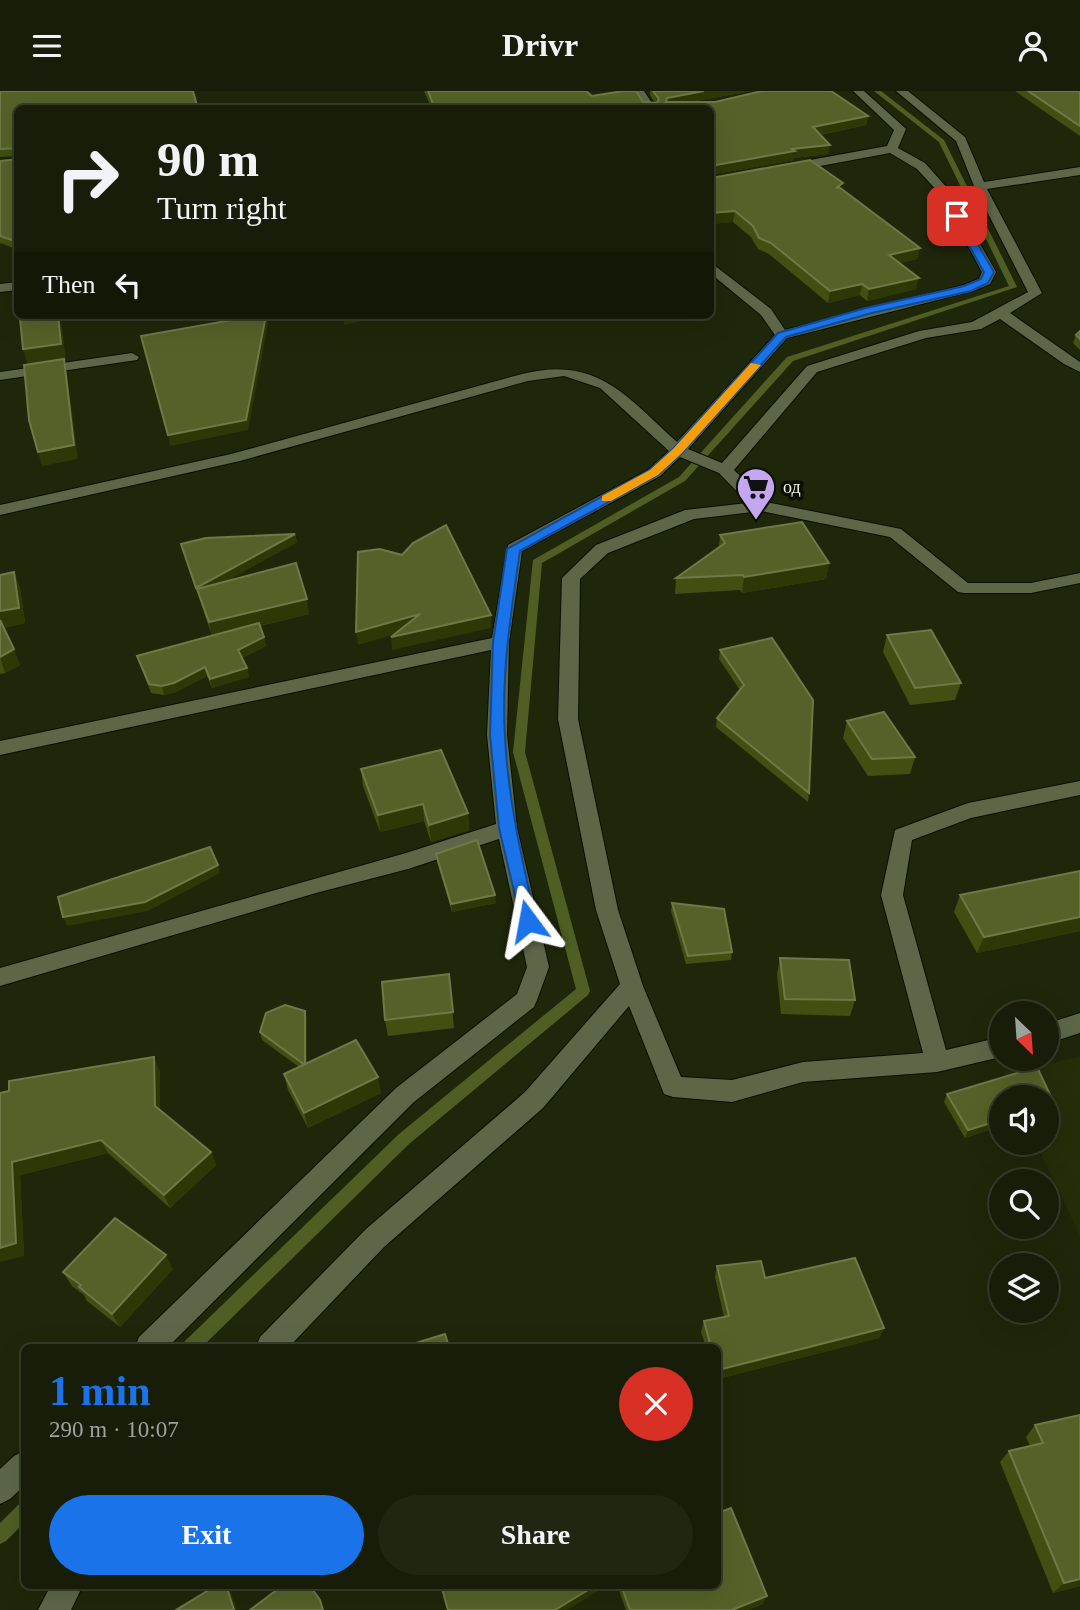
<!DOCTYPE html>
<meta charset="utf-8">
<style>
body{margin:0;font-family:"Times New Roman",serif;background:#202612;color:#f1f3f6;height:100vh;display:flex;flex-direction:column;font-size:26px;white-space:nowrap}
*{box-sizing:border-box;margin:0}
p{font-size:23px;color:#9ea29c}
.icon{flex:none;width:38px;height:38px;fill:none;stroke:currentColor;stroke-width:2;stroke-linecap:round;stroke-linejoin:round}
.map{position:relative;flex:1;overflow:hidden}
.drawer{position:absolute;left:21px;top:1253px;width:700px;height:245px;display:flex;flex-direction:column;background:#171d08;border-radius:10px;box-shadow:0 7px 28px #0002,0 0 0 2px #363b29}
.drawer>*{flex:none}
.banner{position:absolute;left:14px;top:14px;width:700px;height:214px;border-radius:10px;box-shadow:0 7px 28px #0002,0 0 0 2px #363b29;background:#171d08;color:#f1f3f6;overflow:hidden}
.needle{width:46px;rotate:155deg}
.tools{position:absolute;left:989px;top:910px;display:grid;gap:14px}
.tools a{display:grid;place-items:center;width:70px;height:70px;border-radius:50%;background:#171d08;box-shadow:0 7px 28px #0002,0 0 0 2px #363b29;font-size:35px}
.pin{position:absolute;display:grid;place-items:center;width:60px;height:60px;color:#fff;margin:-30px;border-radius:14px;box-shadow:0 4px 10px #0006}
.me{position:absolute;width:77px;margin:-38px;rotate:347deg;stroke-linejoin:round;filter:drop-shadow(0 0 5px #0008)}
.turn{display:flex;align-items:center;gap:24px;height:147px;padding:0 28px;font-size:32px}
.turn .icon{width:91px;height:91px;stroke-width:2.5}
.turn b{display:block;font-size:49px;line-height:60px}
.then{display:flex;align-items:center;height:66px;padding:0 28px;background:#0003;gap:14px;font-size:26px}
.round{display:grid;place-items:center;flex:none;width:74px;height:74px;border-radius:37px;background:#202612}
.head{display:flex;align-items:center;justify-content:space-between;height:119px;padding:0 28px}
h1{font-size:42px;font-weight:800;line-height:52px;color:#1a73e8}
.primary-button{display:flex;gap:14px;margin-top:auto;padding:14px 28px}
.primary-button a{flex:1;height:80px;border-radius:42px;background:#1a73e8;color:#fff;font-size:28px;font-weight:800;line-height:80px;text-align:center}
.primary-button a+a{background:#202612;color:#f1f3f6}
header{display:flex;justify-content:space-between;align-items:center;height:91px;padding:0 28px;background:#171d08;font-size:32px;font-weight:800}
.map>svg:first-child{display:block}
.built{fill:#242e09}
.lines{fill:none;stroke-linecap:round;stroke-linejoin:round}
.stream{fill:#4f5f24;fill-rule:evenodd}
.minor-casing{stroke:#091000;stroke-width:2}
.minor{fill:#5d6748;fill-rule:evenodd}
.wall{fill:#415012}
.shaded-wall{fill:#2c3805}
.building{fill:#546229;stroke:#6d7946;stroke-width:2}
.route{fill:#1a73e8;stroke:#114b97;stroke-width:2}
.slow{fill:#f59e0b}
.labels{text-anchor:middle;dominant-baseline:central;stroke-width:7;stroke-linejoin:round;paint-order:stroke}
.far-poi-label{font-size:18px;fill:#f1f7e6;stroke:#0b0f04;text-anchor:start}
</style>
<header><svg class="icon" aria-label="menu" viewBox="0 0 24 24"><path d="M4 6h16M4 12h16M4 18h16"/></svg>Drivr<svg class="icon" aria-label="person" viewBox="0 0 24 24"><circle cx="12" cy="8" r="4"/><path d="M4 21q1-7 8-7t8 7"/></svg></header>
<div class="map">
<svg width="1080" height="1519" viewBox="0 0 1080 1519">
<rect width="100%" height="100%" fill="#1f270a"/>
<polygon class="built" points="1080,966 1080,1145 1036,1052 1046,1052 1046,1006 1015,1006 1003,982"/>
<g class="lines">
<g class="stream">
<polygon points="874,0 881,0 944,49 1017,196 793,270 685,390 542,472 525,661 590,900 588,904 409,1053 202,1256 183,1256 185,1250 399,1043 576,898 513,661 533,469 679,386 787,266 1009,195 939,51"/>
<polygon points="24,1411 24,1432 6,1450 0,1453 0,1432 18,1414"/>
</g>
<g class="minor-casing">
<g id="minor">
<polygon points="633,0 644,0 656,18 645,18"/>
<path d="M 853,0 L 864,0 L 904,36 L 906,38 L 898,57 L 925,72 L 949,99 L 996,181 L 990,193 L 973,200 L 787,247 L 688,358 L 722,372 L 807,275 L 919,240 L 972,231 L 1028,201 L 974,95 L 956,50 L 896,0 L 908,0 L 965,46 L 984,91 L 1080,76 L 1080,84 L 987,98 L 1042,202 L 1010,222 L 1080,271 L 1080,281 L 1064,273 L 1000,228 L 981,238 L 926,247 L 817,281 L 734,379 L 766,411 L 901,438 L 968,492 L 1031,492 L 1080,482 L 1080,492 L 1031,502 L 964,502 L 958,501 L 890,446 L 761,420 L 694,428 L 608,462 L 580,488 L 578,628 L 618,819 L 643,895 L 681,986 L 732,989 L 803,971 L 923,962 L 881,804 L 895,739 L 968,712 L 1080,690 L 1080,704 L 971,727 L 912,749 L 903,804 L 946,959 L 1001,946 L 1001,966 L 937,981 L 803,991 L 732,1011 L 673,1006 L 664,1003 L 629,915 L 543,1017 L 384,1156 L 289,1256 L 256,1256 L 260,1246 L 366,1138 L 525,1001 L 620,893 L 596,819 L 558,628 L 562,487 L 596,454 L 685,419 L 748,412 L 719,382 L 680,366 L 660,385 L 522,460 L 509,551 L 507,644 L 517,737 L 549,876 L 537,909 L 534,916 L 414,1011 L 168,1256 L 135,1256 L 139,1246 L 396,997 L 517,903 L 527,876 L 499,748 L 408,778 L 316,802 L 0,895 L 0,877 L 406,762 L 496,733 L 487,644 L 491,559 L 0,664 L 0,650 L 492,547 L 508,454 L 648,379 L 669,360 L 600,297 L 564,285 L 528,290 L 240,370 L 0,424 L 0,414 L 231,363 L 522,283 C 597,264 626,305 677,351 L 775,244 L 761,224 L 710,182 L 710,171 L 771,218 L 785,239 L 964,194 L 979,188 L 982,181 L 940,103 L 917,78 L 890,62 L 788,81 L 782,77 L 788,73 L 887,55 L 894,39 Z"/>
<polygon points="18,191 18,199 0,201 0,193"/>
<polygon points="132,262 139,266 137,269 0,289 0,281"/>
<polygon points="1080,922 1080,942 1046,953 1046,933"/>
<polygon points="24,1360 24,1395 10,1408 0,1413 0,1378 14,1365"/>
<polygon points="51,1494 83,1494 71,1519 38,1519"/>
</g>
</g>
<use href="#minor" class="minor"/>
</g>
<g class="wall">
<polygon points="0,0 18,18 18,65 0,66"/>
<polygon points="424,0 586,0 592,5 655,12 650,4 650,0 751,0 691,11 868,25 866,34 820,44 830,54 828,63 794,67 794,69 710,84 710,18 432,18"/>
<polygon points="1015,0 1080,0 1080,45"/>
<polygon points="18,68 18,159 1,152 0,153 0,70"/>
<polygon points="711,87 842,99 920,157 917,168 900,172 916,198 867,210 860,204 828,212 769,163 758,158 751,146 733,131 710,133"/>
<polygon points="1080,240 1080,259 1073,252 1076,244"/>
<polygon points="295,443 297,451 226,490 309,523 260,535 264,546 266,555 242,567 247,577 249,586 212,597 207,585 176,601 164,604 151,602 137,565 212,545 181,453"/>
<polygon points="720,444 829,472 826,488 742,502 740,499 675,503 676,487 719,456"/>
<polygon points="14,481 20,497 25,532 4,537 20,574 5,582 0,583 0,484"/>
<polygon points="887,544 961,592 955,609 910,614 883,561"/>
<polygon points="772,547 809,702 808,711 716,636 717,627 740,599 719,568 720,559"/>
<polygon points="847,630 915,666 910,683 868,685 843,647"/>
<polygon points="361,678 468,722 469,739 431,751 424,730 380,741 363,695"/>
<polygon points="436,763 496,812 452,821 437,771"/>
<polygon points="960,804 1080,840 977,862 954,821"/>
<polygon points="672,812 732,861 731,869 686,873 671,820"/>
<polygon points="780,867 855,909 850,925 781,923 777,883"/>
<polygon points="449,883 454,937 388,945 385,929"/>
<polygon points="305,920 307,929 307,972 381,1002 308,1037 288,999 284,983 299,976 262,949 260,941"/>
<polygon points="1037,976 1054,1012 1050,1020 1046,1021 1046,1006 1001,1006 1001,1035 965,1047 944,1011 947,1003"/>
<polygon points="160,980 160,1020 211,1061 216,1074 170,1117 108,1062 20,1084 24,1165 0,1002"/>
<polygon points="717,1175 765,1187 884,1237 879,1247 718,1288 718,1256 706,1256 701,1241 704,1230 724,1226 715,1186"/>
<polygon points="173,1178 120,1236 87,1210 84,1204 72,1195 63,1181"/>
<polygon points="1080,1324 1080,1495 1053,1502 1000,1371 1009,1360 1030,1355 1026,1346 1035,1334"/>
<polygon points="617,1494 718,1494 763,1513 747,1519 626,1519"/>
</g>
<g class="shaded-wall">
<polygon points="704,0 751,0 667,15 665,18 667,7"/>
<polygon points="868,25 866,34 812,45 813,36"/>
<polygon points="830,54 828,63 794,67 794,69 710,84 710,75 792,58"/>
<polygon points="735,120 733,131 710,133 710,122"/>
<polygon points="920,157 917,168 887,175 889,164"/>
<polygon points="919,187 916,198 867,210 869,198"/>
<polygon points="862,193 860,204 828,212 830,200"/>
<polygon points="59,224 62,236 66,269 64,269 67,282 78,368 42,375 38,361 28,274 23,258"/>
<polygon points="266,224 268,233 248,339 170,355 168,344"/>
<polygon points="351,224 388,224 344,234 343,226"/>
<polygon points="295,443 297,451 200,505 197,498 198,505 196,497"/>
<polygon points="829,472 826,488 742,502 744,486"/>
<polygon points="14,481 20,497 25,532 3,537 0,530 0,520"/>
<polygon points="307,508 309,523 212,546 209,531"/>
<polygon points="420,523 421,536 358,554 356,541"/>
<polygon points="491,524 491,537 392,559 391,546"/>
<polygon points="264,546 266,555 240,568 238,559"/>
<polygon points="14,558 20,574 5,582 0,566"/>
<polygon points="205,576 207,585 176,601 164,604 162,595"/>
<polygon points="247,577 249,586 212,597 210,588"/>
<polygon points="423,713 424,730 380,741 378,724"/>
<polygon points="468,722 469,739 431,751 429,734"/>
<polygon points="218,774 220,782 148,820 67,835 63,826"/>
<polygon points="495,804 496,812 452,821 451,813"/>
<polygon points="1080,826 1080,840 977,862 984,846"/>
<polygon points="305,920 307,929 307,982 305,974"/>
<polygon points="154,966 160,980 160,1028 155,1015"/>
<polygon points="378,986 381,1002 308,1037 304,1022"/>
<polygon points="1054,1012 1050,1020 1046,1021 1046,1014"/>
<polygon points="1001,1029 1001,1035 965,1047 968,1039"/>
<polygon points="101,1049 108,1062 20,1084 24,1165 0,1171 0,1157 12,1071"/>
<polygon points="211,1061 216,1074 170,1117 164,1104"/>
<polygon points="166,1164 173,1178 120,1236 112,1223"/>
<polygon points="884,1237 879,1247 718,1288 718,1279"/>
<polygon points="1080,1488 1080,1495 1053,1502 1064,1492"/>
<polygon points="226,1494 227,1494 230,1498 237,1519 234,1519"/>
<polygon points="596,1494 608,1494 567,1519 555,1519"/>
<polygon points="767,1505 763,1513 747,1519 732,1519"/>
</g>
<g class="building">
<polygon points="0,0 193,0 198,18 18,18 18,57 0,58"/>
<polygon points="428,0 586,0 592,5 623,0 636,0 643,11 657,12 659,8 653,0 704,0 667,7 666,11 715,11 762,0 831,0 868,25 813,36 830,54 792,58 795,60 710,75 710,18 435,18"/>
<polygon points="1028,0 1080,0 1080,35"/>
<polygon points="18,68 18,151 0,145 0,70"/>
<polygon points="810,69 843,92 836,97 839,96 920,157 889,164 919,187 869,198 862,193 830,200 771,152 759,147 753,135 735,120 710,122 711,87"/>
<polygon points="36,224 58,224 61,253 23,258 20,227"/>
<polygon points="260,224 266,224 246,329 168,344 141,245"/>
<polygon points="1080,240 1080,248 1076,244"/>
<polygon points="64,268 74,354 38,361 29,329 24,274"/>
<polygon points="802,431 829,472 744,486 743,484 676,487 725,452 720,444"/>
<polygon points="446,434 491,524 391,546 420,523 356,541 358,461 380,458 402,464 413,452"/>
<polygon points="295,443 196,497 181,453 206,447"/>
<polygon points="296,472 307,508 209,531 197,498"/>
<polygon points="14,481 19,517 0,520 0,484"/>
<polygon points="0,529 14,558 0,566"/>
<polygon points="259,532 264,546 238,559 247,577 210,588 205,576 174,592 162,595 149,593 137,565"/>
<polygon points="931,539 961,592 915,597 887,544"/>
<polygon points="772,547 813,609 809,702 717,627 744,594 720,559"/>
<polygon points="884,621 915,666 872,668 847,630"/>
<polygon points="441,659 468,722 429,734 423,713 378,724 361,678"/>
<polygon points="477,749 495,804 451,813 436,763"/>
<polygon points="210,756 218,774 145,811 63,826 58,806"/>
<polygon points="1080,780 1080,826 984,846 960,804"/>
<polygon points="672,812 724,818 732,861 688,865"/>
<polygon points="780,867 849,869 855,909 785,908"/>
<polygon points="449,883 453,921 385,929 382,891"/>
<polygon points="285,914 305,920 305,974 260,941 266,922"/>
<polygon points="356,949 378,986 304,1022 284,983"/>
<polygon points="154,966 155,1015 211,1061 164,1104 101,1049 12,1071 16,1152 0,1157 0,1002 9,1000 9,990"/>
<polygon points="1037,976 1054,1012 1046,1014 1046,1006 1001,1006 1001,1029 968,1039 947,1003"/>
<polygon points="115,1127 166,1164 112,1223 79,1196 81,1194 63,1181"/>
<polygon points="855,1167 884,1237 718,1279 718,1256 711,1256 704,1230 729,1225 717,1175 761,1170 765,1187"/>
<polygon points="445,1243 449,1256 403,1256"/>
<polygon points="1080,1324 1080,1488 1064,1492 1009,1360 1043,1352 1035,1334"/>
<polygon points="731,1417 767,1505 732,1519 630,1519 621,1494 718,1494 718,1422"/>
<polygon points="217,1494 226,1494 234,1519 176,1519"/>
<polygon points="441,1494 596,1494 555,1519 448,1519"/>
<polygon points="282,1495 310,1495 320,1509 323,1519 250,1519"/>
</g>
<path class="route" d="M 953,123 L 960,123 L 994,181 L 988,192 L 971,200 L 872,222 L 786,246 L 682,362 L 658,384 L 520,460 C 511,521 501,584 505,646 C 508,708 522,769 536,830 L 534,834 L 522,834 L 499,737 L 490,644 L 493,551 L 507,458 L 650,379 L 674,357 L 778,242 L 866,217 L 964,195 L 981,188 L 984,181 L 952,125 Z"/>
<polygon class="slow" points="751,272 761,274 682,362 658,384 611,410 602,410 602,405 650,379 674,357"/>
<defs>
<g id="supermarket-pin" transform="scale(2.0125)"><path d="M0 17L-7.5 6A9.5 9.5 0 1 1 7.5 6Z" fill="#c5a6f1" stroke="#0b0f04"/><path d="M-6-5.5h2.5l.6 2H6L4.5 2H-2.5L-4.4-4H-6ZM-1.5 3.2a1.3 1.3 0 1 0 .1 0ZM3 3.2a1.3 1.3 0 1 0 .1 0Z" fill="#111"/></g>
</defs>
<g fill-rule="evenodd">
<use href="#supermarket-pin" x="756" y="396"/>
</g>
<g class="labels">
<g class="far-poi-label">
<text x="783" y="396">од</text>
</g>
</g>
</svg>
<div class="tools">
<a><svg class="needle" viewBox="-14 -14 28 28"><path d="M0-13l5 13h-10z" fill="#e53935"/><path d="M0 13l5-13h-10z" fill="#9ea29c"/></svg></a>
<a><svg class="icon" aria-label="sound" viewBox="0 0 24 24"><path d="M4 9h4l5-4v14l-5-4H4zM17 9q2 3 0 6"/></svg></a>
<a><svg class="icon" aria-label="search" viewBox="0 0 24 24"><circle cx="10" cy="10" r="6"/><path d="M15 15l6 6"/></svg></a>
<a><svg class="icon" aria-label="layers" viewBox="0 0 24 24"><path d="M12 4l9 5-9 5-9-5zM3 14l9 5 9-5"/></svg></a>
</div>
<div class="pin" style="left:957px;top:125px;background:#d93025"><svg class="icon" aria-label="arrive" viewBox="0 0 24 24"><path d="M6 21V4h12l-3 4 3 4H6"/></svg></div>
<svg class="me" style="left:528px;top:830px" viewBox="-20 -20 40 40"><path d="M0-17L14 15 0 8-14 15z" fill="#1a73e8" stroke="#fff" stroke-width="4"/></svg>
<div class="banner">
<div class="turn"><svg class="icon" aria-label="right" viewBox="0 0 24 24"><path d="M7 20v-9h11M14 6l5 5-5 5"/></svg><div><b>90 m</b>Turn right</div></div>
<div class="then">Then<svg class="icon" aria-label="left" viewBox="0 0 24 24"><path d="M17 20v-9H6M10 6l-5 5 5 5"/></svg></div>
</div>
<section class="drawer">
<div class="head"><div><h1>1 min</h1><p>290 m · 10:07</p></div><a class="round" style="background:#d93025;color:#fff"><svg class="icon" aria-label="close" viewBox="0 0 24 24"><path d="M6 6l12 12M18 6L6 18"/></svg></a></div>
<div class="primary-button"><a>Exit</a><a>Share</a></div>
</section>
</div>
